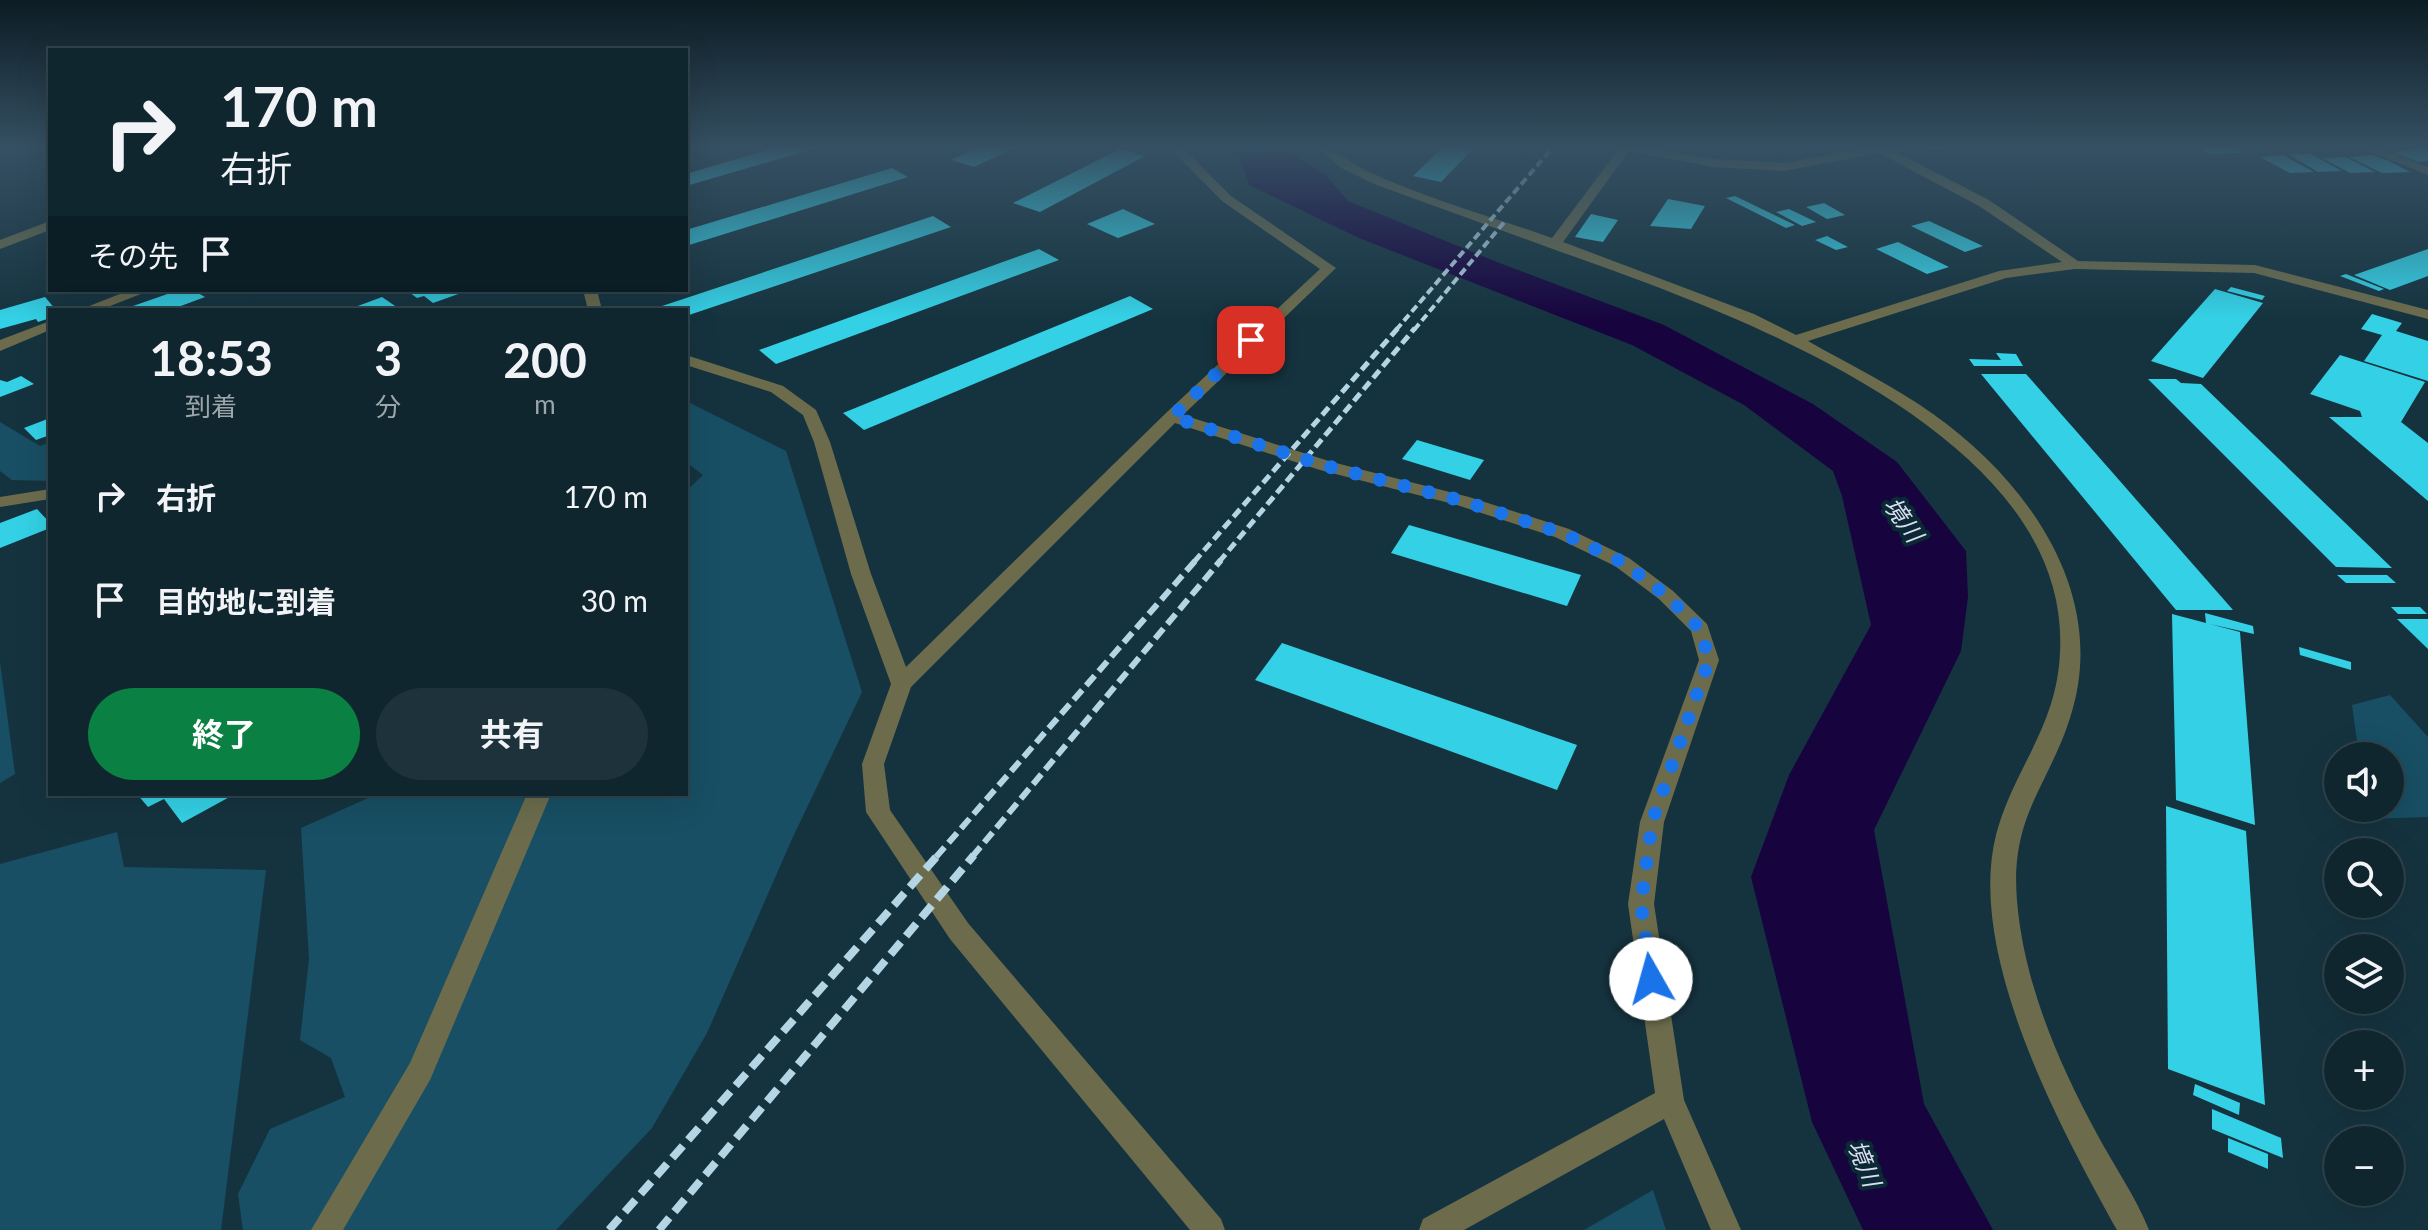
<!DOCTYPE html>
<html lang="ja">
<meta charset="utf-8">
<style>
body{margin:0;font-family:Lato,"Noto Sans JP",sans-serif;background:#1e323b;color:#f1f3f6;height:100vh;display:flex;flex-direction:column;font-size:30px;white-space:nowrap}
*{box-sizing:border-box;margin:0}
p{font-size:26px;color:#9ca5aa}
.icon{flex:none;width:44px;height:44px;fill:none;stroke:currentColor;stroke-width:2;stroke-linecap:round;stroke-linejoin:round}
.map{position:relative;flex:1;overflow:hidden}
.side{position:absolute;left:48px;top:308px;width:640px;height:488px;display:flex;flex-direction:column;background:#10262f;border-radius:0px;box-shadow:0 8px 32px #0002,0 0 0 2px #30434b}
.side>*{flex:none}
.hud{position:absolute;left:48px;top:48px;width:640px;height:244px;border-radius:0px;box-shadow:0 8px 32px #0002,0 0 0 2px #30434b;background:#10262f;color:#f1f3f6;overflow:hidden}
.fabs{position:absolute;left:2324px;top:742px;display:grid;gap:16px}
.fabs a{display:grid;place-items:center;width:80px;height:80px;border-radius:50%;background:#10262f;box-shadow:0 8px 32px #0002,0 0 0 2px #30434b;font-size:40px}
.pin{position:absolute;display:grid;place-items:center;width:68px;height:68px;color:#fff;margin:-34px;border-radius:16px;box-shadow:0 4px 12px #0006}
.me{position:absolute;width:88px;margin:-44px;rotate:353deg;stroke-linejoin:round;filter:drop-shadow(0 0 6px #0008)}
.turn{display:flex;align-items:center;gap:28px;height:168px;padding:0 40px;font-size:36px}
.turn .icon{width:104px;height:104px;stroke-width:2.5}
.turn b{display:block;font-size:56px;line-height:68px}
.then{display:flex;align-items:center;height:76px;padding:0 40px;background:#0003;gap:16px;font-size:30px}
.eta{display:flex;justify-content:space-evenly;align-items:center;height:136px;text-align:center}
.eta b{font-size:48px;font-weight:700;line-height:56px}
.action{display:flex;gap:16px;margin-top:auto;padding:16px 40px}
.action a{flex:1;height:92px;border-radius:48px;background:#0b8043;color:#fff;font-size:32px;font-weight:700;line-height:92px;text-align:center}
.action a+a{background:#1e323b;color:#f1f3f6}
ul{padding:0;list-style:none}
li{display:flex;align-items:center;gap:24px;height:104px;padding:0 40px}
li div{flex:1}
li b{display:block;font-size:30px}
li em{font-style:normal}
.map>svg:first-child{display:block}
.green{fill:#184f64}
.water{fill:#17043f}
.building{fill:#34d1e6}
.lines{fill:none;stroke-linecap:round;stroke-linejoin:round}
.minor{fill:#6c6c4d;fill-rule:evenodd}
.rail-far3{stroke:#b3d5e4;stroke-width:4;stroke-dasharray:8 4;stroke-linecap:butt}
.rail-far2{stroke:#b3d5e4;stroke-width:5;stroke-dasharray:10 5;stroke-linecap:butt}
.rail-far1{stroke:#b3d5e4;stroke-width:6;stroke-dasharray:13 6;stroke-linecap:butt}
.rail{stroke:#b3d5e4;stroke-width:8;stroke-dasharray:16 8;stroke-linecap:butt}
.route{stroke:#1a73e8;stroke-width:14;stroke-dasharray:0 25.2}
.labels{text-anchor:middle;dominant-baseline:central;stroke-width:8;stroke-linejoin:round;paint-order:stroke}
.water-label{font-size:24px;font-style:italic;fill:#dddcf3;stroke:#0a2935}
</style>
<div class="map">
<svg width="2428" height="1230" viewBox="0 0 2428 1230">
<rect width="100%" height="100%" fill="#15333f"/>
<g class="green">
<polygon points="686,401 786,451 862,692 792,839 707,1033 652,1128 556,1230 243,1230 238,1194 270,1129 345,1097 331,1058 300,1040 309,959 301,828 377,794 686,794 686,491 703,475 686,462"/>
<polygon points="0,422 40,446 50,442 50,481 12,480 0,471"/>
<polygon points="0,662 15,774 0,783"/>
<polygon points="2390,695 2428,737 2428,817 2367,819 2366,808 2390,808 2390,756 2359,756 2352,705"/>
<polygon points="117,832 124,867 266,870 221,1230 0,1230 0,864"/>
<polygon points="1653,1190 1666,1230 1584,1230"/>
</g>
<polygon class="water" points="1231,146 1280,146 1326,175 1348,201 1502,264 1664,325 1813,404 1897,462 1966,551 1968,597 1961,651 1874,830 1924,1104 1993,1230 1863,1230 1812,1122 1751,877 1789,775 1871,625 1842,496 1833,471 1744,405 1632,345 1359,238 1249,185 1238,154"/>
<g class="building">
<polygon points="781,146 820,147 686,186 686,174"/>
<polygon points="980,146 1019,146 974,167 951,160"/>
<polygon points="1444,146 1476,146 1441,182 1413,176"/>
<polygon points="2202,146 2232,146 2244,153 2210,154 2197,147"/>
<polygon points="2428,147 2428,161 2418,162 2393,152"/>
<polygon points="1120,149 1145,156 1040,212 1013,203"/>
<polygon points="2288,154 2311,154 2342,171 2318,172"/>
<polygon points="2283,155 2314,172 2290,173 2260,157"/>
<polygon points="2372,155 2389,161 2410,172 2382,173 2349,157"/>
<polygon points="2346,157 2375,172 2350,173 2322,158"/>
<polygon points="892,168 908,177 686,246 686,230"/>
<polygon points="1735,196 1795,225 1786,228 1726,198"/>
<polygon points="1668,199 1705,206 1691,229 1650,226"/>
<polygon points="1824,203 1845,215 1827,219 1806,207"/>
<polygon points="1123,209 1155,224 1118,238 1087,224"/>
<polygon points="1789,209 1816,222 1802,226 1776,212"/>
<polygon points="1591,214 1618,220 1603,242 1575,237"/>
<polygon points="933,216 951,227 686,316 686,310 656,308"/>
<polygon points="1929,221 1983,246 1965,252 1911,226"/>
<polygon points="1827,236 1848,247 1836,250 1815,240"/>
<polygon points="1898,242 1949,267 1927,274 1876,249"/>
<polygon points="1039,249 1059,260 776,364 759,350"/>
<polygon points="2428,249 2428,276 2390,290 2354,275"/>
<polygon points="2346,274 2384,289 2379,291 2340,276"/>
<polygon points="2231,287 2265,296 2262,300 2227,291"/>
<polygon points="2215,289 2263,303 2203,378 2151,361"/>
<polygon points="179,290 193,290 205,297 170,310 140,310 133,306"/>
<polygon points="406,290 461,290 464,292 433,303 424,296 417,298"/>
<polygon points="1130,296 1153,309 864,430 843,413"/>
<polygon points="45,297 56,310 50,310 50,318 38,322 36,319 0,329 0,310"/>
<polygon points="382,297 401,310 347,310"/>
<polygon points="2372,314 2402,323 2396,331 2428,341 2428,381 2364,361 2382,335 2361,329"/>
<polygon points="1996,353 2016,354 2023,366 1974,366 1969,359 2001,360"/>
<polygon points="2340,355 2425,382 2401,422 2428,443 2428,501 2329,417 2362,417 2360,411 2310,394"/>
<polygon points="1981,374 2026,374 2233,610 2176,610"/>
<polygon points="21,376 34,384 0,397 0,380 7,382"/>
<polygon points="2148,379 2176,379 2181,383 2201,384 2392,568 2336,567"/>
<polygon points="50,418 50,435 36,440 24,428"/>
<polygon points="1417,440 1484,460 1470,480 1402,459"/>
<polygon points="37,509 50,523 50,528 0,548 0,523"/>
<polygon points="1409,525 1581,575 1567,606 1391,553"/>
<polygon points="2337,575 2387,575 2396,583 2346,583"/>
<polygon points="2391,607 2420,607 2427,614 2398,614"/>
<polygon points="2205,613 2253,626 2254,634 2210,624 2240,632 2255,825 2176,800 2172,614 2206,623"/>
<polygon points="2397,619 2428,619 2428,649"/>
<polygon points="1282,643 1577,745 1557,790 1255,680"/>
<polygon points="2299,647 2351,662 2351,670 2300,655"/>
<polygon points="137,794 235,794 182,823 164,799 148,807"/>
<polygon points="2166,806 2246,831 2265,1105 2168,1069"/>
<polygon points="2195,1084 2240,1103 2239,1115 2193,1095"/>
<polygon points="2212,1109 2281,1138 2283,1158 2212,1129"/>
<polygon points="2228,1138 2268,1154 2268,1169 2228,1152"/>
</g>
<g class="lines">
<g class="minor">
<polygon points="1168,146 1181,146 1231,196 1336,268 1183,415 1332,462 1469,497 1569,529 1629,558 1673,591 1707,624 1719,660 1664,822 1654,904 1684,1100 1741,1230 1711,1230 1664,1119 1464,1230 1419,1230 1423,1219 1655,1093 1628,904 1640,822 1699,660 1691,631 1659,599 1615,566 1555,537 1457,505 1320,470 1175,423 911,687 884,764 890,810 968,923 1221,1219 1225,1230 1190,1230 950,939 870,818 866,812 862,764 891,684 851,574 814,442 803,415 771,392 686,365 686,355 783,386 816,410 830,442 871,574 906,667 1166,413 1320,269 1222,201"/>
<path d="M 1316,146 C 1335,146 1348,162 1365,170 C 1424,198 1490,216 1552,238 L 1618,150 L 1612,146 L 1640,146 L 1713,159 L 1784,163 L 1876,146 L 1950,146 L 1944,150 L 1896,152 L 1989,200 L 2078,261 L 2255,265 L 2428,310 L 2428,319 L 2254,273 L 2075,269 L 2006,278 L 1808,341 C 1850,365 1894,386 1933,414 C 2029,482 2110,596 2070,718 C 2047,789 2010,816 2017,901 C 2024,983 2058,1062 2097,1134 C 2114,1166 2136,1197 2149,1230 L 2117,1230 C 2060,1128 1966,954 1996,835 C 2014,767 2057,728 2060,652 C 2072,428 1716,307 1550,248 C 1492,227 1432,205 1374,184 L 1341,168 ZM 1629,151 L 1713,167 L 1784,171 L 1879,153 L 1979,206 L 2062,262 L 1999,271 L 1796,335 L 1754,314 L 1563,242 Z"/>
<polygon points="2357,146 2375,146 2428,167 2428,175"/>
<polygon points="50,221 50,230 0,249 0,240"/>
<polygon points="130,290 151,290 100,310 79,310"/>
<polygon points="583,290 597,290 602,310 588,310"/>
<polygon points="50,321 50,330 0,351 0,340"/>
<polygon points="50,489 50,499 0,507 0,497"/>
<polygon points="527,794 551,794 430,1080 343,1230 311,1230 410,1063"/>
</g>
<g class="rail-far3">
<polyline points="1396,330 1554,146"/>
<polyline points="1414,330 1506,220"/>
</g>
<g class="rail-far2">
<polyline points="1194,562 1398,328"/>
<polyline points="1219,562 1415,328"/>
</g>
<g class="rail-far1">
<polyline points="936,857 1196,560"/>
<polyline points="972,857 1221,560"/>
</g>
<g class="rail">
<polyline points="609,1230 938,855"/>
<polyline points="659,1230 974,855"/>
</g>
</g>
<linearGradient id="sky" x2="0" y2="1"><stop stop-color="#0c1c23"/><stop offset="0.46" stop-color="#355063"/><stop offset="1" stop-color="#355063" stop-opacity="0"/></linearGradient>
<rect width="2428" height="319" fill="url(#sky)"/>
<g class="lines">
<polyline class="route" points="1251,340 1172,417 1326,466 1463,501 1562,533 1622,562 1666,595 1700,629 1709,660 1652,822 1641,904 1651,979"/>
</g>
<g class="labels">
<g class="water-label">
<text transform="translate(1904 519) rotate(55)">境川</text>
<text transform="translate(1865 1163) rotate(68)">境川</text>
</g>
</g>
</svg>
<div class="fabs">
<a><svg class="icon" aria-label="sound" viewBox="0 0 24 24"><path d="M4 9h4l5-4v14l-5-4H4zM17 9q2 3 0 6"/></svg></a>
<a><svg class="icon" aria-label="search" viewBox="0 0 24 24"><circle cx="10" cy="10" r="6"/><path d="M15 15l6 6"/></svg></a>
<a><svg class="icon" aria-label="layers" viewBox="0 0 24 24"><path d="M12 4l9 5-9 5-9-5zM3 14l9 5 9-5"/></svg></a>
<a>+</a>
<a>−</a>
</div>
<div class="pin" style="left:1251px;top:340px;background:#d93025"><svg class="icon" aria-label="arrive" viewBox="0 0 24 24"><path d="M6 21V4h12l-3 4 3 4H6"/></svg></div>
<svg class="me" style="left:1651px;top:979px" viewBox="-20 -20 40 40"><circle r="19" fill="#fff"/><path d="M0-13L10 11 0 6-10 11z" fill="#1a73e8"/></svg>
<div class="hud">
<div class="turn"><svg class="icon" aria-label="right" viewBox="0 0 24 24"><path d="M7 20v-9h11M14 6l5 5-5 5"/></svg><div><b>170 m</b>右折</div></div>
<div class="then">その先<svg class="icon" aria-label="arrive" viewBox="0 0 24 24"><path d="M6 21V4h12l-3 4 3 4H6"/></svg></div>
</div>
<section class="side">
<div class="eta">
<div><b>18:53</b><p>到着</p></div>
<div><b>3</b><p>分</p></div>
<div><b>200</b><p>m</p></div>
</div>
<ul>
<li><svg class="icon" aria-label="right" viewBox="0 0 24 24"><path d="M7 20v-9h11M14 6l5 5-5 5"/></svg><div><b>右折</b></div><em>170 m</em></li>
<li><svg class="icon" aria-label="arrive" viewBox="0 0 24 24"><path d="M6 21V4h12l-3 4 3 4H6"/></svg><div><b>目的地に到着</b></div><em>30 m</em></li>
</ul>
<div class="action"><a>終了</a><a>共有</a></div>
</section>
</div>
